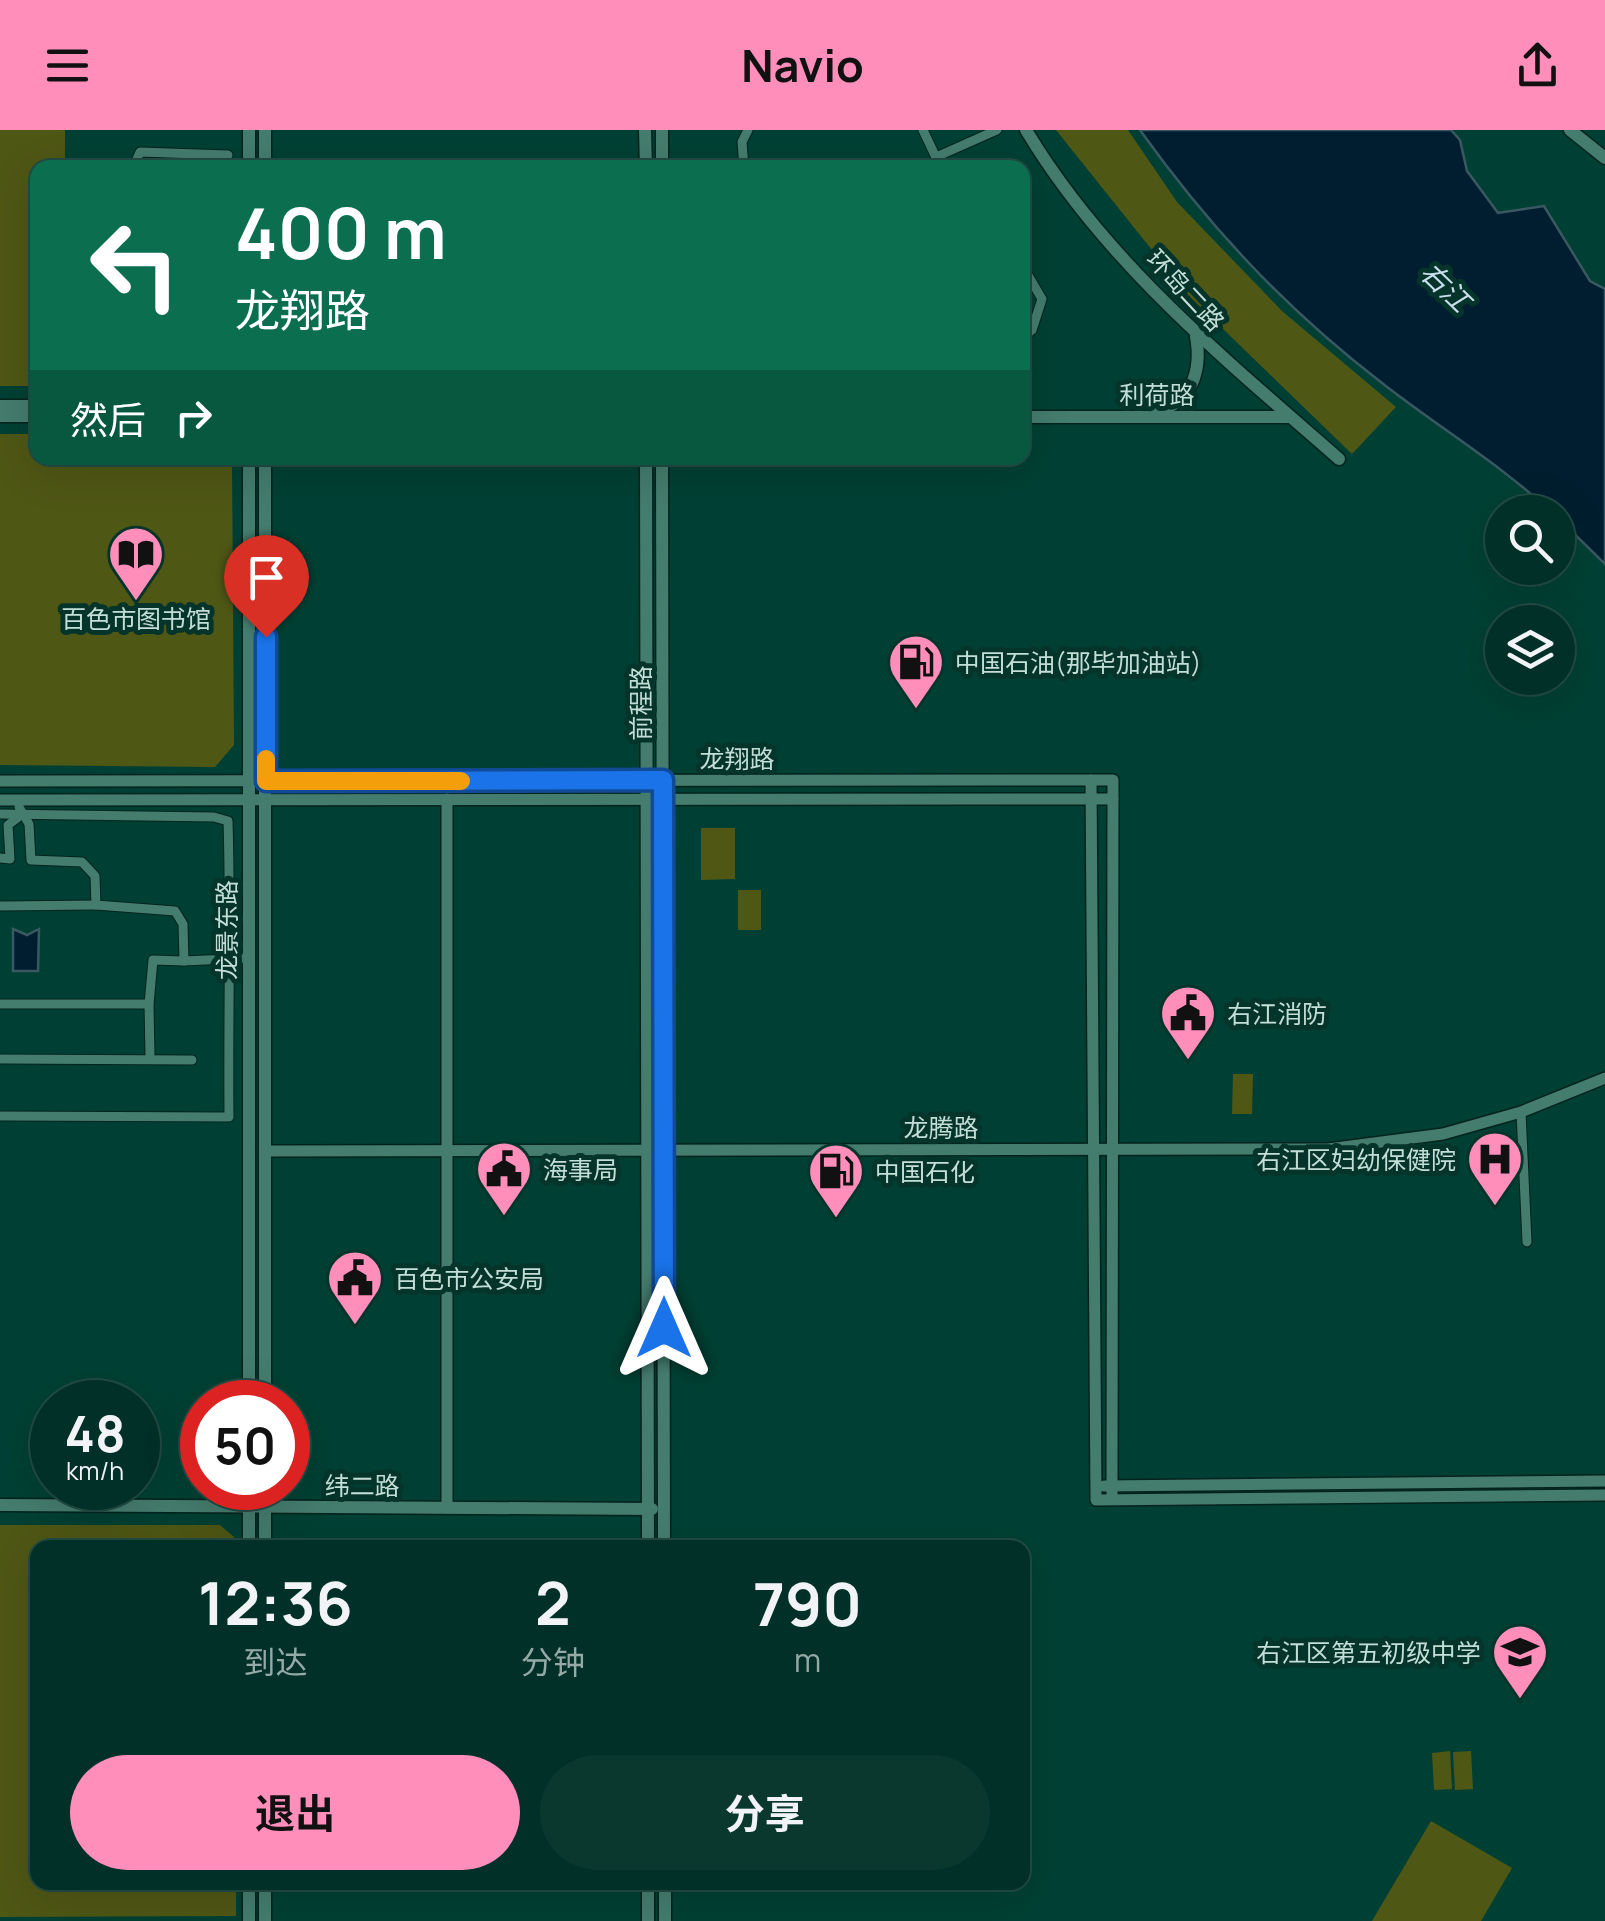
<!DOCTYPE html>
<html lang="zh">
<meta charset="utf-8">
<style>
body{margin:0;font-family:Manrope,"Noto Sans SC",sans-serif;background:#0a382f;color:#f1f3f6;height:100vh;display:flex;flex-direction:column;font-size:38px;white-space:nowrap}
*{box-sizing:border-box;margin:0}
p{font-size:32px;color:#95a9a7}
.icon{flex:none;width:55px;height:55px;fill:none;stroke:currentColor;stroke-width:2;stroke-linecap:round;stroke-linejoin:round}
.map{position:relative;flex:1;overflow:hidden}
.panel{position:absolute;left:30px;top:1410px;width:1000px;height:350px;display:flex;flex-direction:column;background:#003027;border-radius:20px;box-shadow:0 10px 40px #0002,0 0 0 2px #224b44}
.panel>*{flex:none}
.hud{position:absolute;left:30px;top:30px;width:1000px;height:305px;border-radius:20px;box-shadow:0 10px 40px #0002,0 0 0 2px #224b44;background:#0b6e4f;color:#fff;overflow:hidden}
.controls{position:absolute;left:1485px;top:365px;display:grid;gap:20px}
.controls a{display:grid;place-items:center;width:90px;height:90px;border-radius:50%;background:#003027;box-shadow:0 10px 40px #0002,0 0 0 2px #224b44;font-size:50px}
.speed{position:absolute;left:30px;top:1250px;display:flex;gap:20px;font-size:50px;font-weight:700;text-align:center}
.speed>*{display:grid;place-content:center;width:130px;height:130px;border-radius:50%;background:#003027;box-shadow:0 10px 40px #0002,0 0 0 2px #224b44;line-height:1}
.speed small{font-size:25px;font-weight:400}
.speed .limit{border:15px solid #d22;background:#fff;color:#111}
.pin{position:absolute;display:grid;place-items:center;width:85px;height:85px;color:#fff;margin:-102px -42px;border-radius:50% 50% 50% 0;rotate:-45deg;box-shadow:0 0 10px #0007}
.pin .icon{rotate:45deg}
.me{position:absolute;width:110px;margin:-55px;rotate:0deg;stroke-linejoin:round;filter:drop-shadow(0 0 8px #0008)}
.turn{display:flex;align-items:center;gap:35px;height:210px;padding:0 40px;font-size:45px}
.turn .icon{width:130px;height:130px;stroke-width:2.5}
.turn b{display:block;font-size:70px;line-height:85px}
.then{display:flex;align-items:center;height:95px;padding:0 40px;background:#0003;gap:20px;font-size:38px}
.eta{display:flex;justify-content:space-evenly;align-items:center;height:170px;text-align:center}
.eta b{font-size:60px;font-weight:700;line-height:70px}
.action{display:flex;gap:20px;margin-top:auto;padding:20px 40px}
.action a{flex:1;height:115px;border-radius:60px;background:#ff8eba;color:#111;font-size:40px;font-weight:700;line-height:115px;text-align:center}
.action a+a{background:#0a382f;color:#f1f3f6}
header{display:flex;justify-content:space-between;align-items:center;height:130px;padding:0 40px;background:#ff8eba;color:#111;font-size:45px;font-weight:700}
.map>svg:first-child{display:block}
.green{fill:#4f5715}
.water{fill:#001e2f;stroke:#3a5861;stroke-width:2.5}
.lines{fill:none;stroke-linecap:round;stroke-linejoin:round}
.minor-casing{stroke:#05231d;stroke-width:11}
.tertiary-casing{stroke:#05231d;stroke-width:14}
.secondary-casing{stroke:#05231d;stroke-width:15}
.minor{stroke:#447c6e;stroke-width:9}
.tertiary{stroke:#447c6e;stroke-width:11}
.secondary{stroke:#447c6e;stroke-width:12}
.route-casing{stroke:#114b97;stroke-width:25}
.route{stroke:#1a73e8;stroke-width:18}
.slow{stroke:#f59e0b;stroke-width:18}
.labels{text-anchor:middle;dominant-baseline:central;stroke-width:10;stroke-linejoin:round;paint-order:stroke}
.street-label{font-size:25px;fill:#c2ded6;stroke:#05342b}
.poi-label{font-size:25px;fill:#c2ded6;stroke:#05342b;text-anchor:start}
.water-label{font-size:28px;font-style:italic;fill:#c9dfee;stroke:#05342b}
</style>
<header><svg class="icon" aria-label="menu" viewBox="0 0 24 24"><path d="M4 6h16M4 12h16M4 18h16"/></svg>Navio<svg class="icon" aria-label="share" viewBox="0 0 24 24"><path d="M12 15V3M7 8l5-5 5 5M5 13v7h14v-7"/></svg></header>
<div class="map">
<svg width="1605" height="1791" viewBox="0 0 1605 1791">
<rect width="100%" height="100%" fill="#004034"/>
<g class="green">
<polygon points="0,0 65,0 65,37 38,38 37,256 0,256"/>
<polygon points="1056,0 1128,0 1177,72 1282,181 1396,277 1352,324 1188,165"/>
<polygon points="0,304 37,304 38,328 232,328 234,615 215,637 0,635"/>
<polygon points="701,698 735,698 735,749 701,750"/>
<rect x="738" y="760" width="23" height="40"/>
<polygon points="1233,944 1253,944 1252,984 1232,984"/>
<polygon points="0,1395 220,1395 234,1407 234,1417 38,1418 38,1752 236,1753 236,1786 0,1787"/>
<polygon points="1450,1621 1452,1659 1434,1660 1432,1623"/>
<polygon points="1471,1621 1473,1659 1455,1660 1453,1622"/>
<polygon points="1431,1691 1512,1738 1481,1791 1372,1791"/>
</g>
<g class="water">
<path d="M 1140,0 L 1451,0 L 1460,10 L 1467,41 L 1498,83 L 1544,76 L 1590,151 L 1605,159 L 1605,434 L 1558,388 L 1558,382 L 1551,382 C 1499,333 1438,297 1382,253 C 1286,179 1210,98 1140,0 Z"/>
<polygon points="13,799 27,805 39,799 38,841 13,841"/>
</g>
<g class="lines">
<g class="minor-casing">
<g id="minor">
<polyline points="923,0 941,38"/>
<polyline points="936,27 997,0"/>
<polyline points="133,38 140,22 228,25"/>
<polyline points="744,38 742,12 748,0"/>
<polyline points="1022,135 1042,169 1032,200 1022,208"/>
<polyline points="19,677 29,694 31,730 82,732 95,746 96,775 175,781 183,794 184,831 249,828"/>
<path d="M 0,684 L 214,687 L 228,691 C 231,790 228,888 229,987 L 0,986"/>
<polyline points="0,728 10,729 8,695 20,686"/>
<polyline points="0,776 96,775"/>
<polyline points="0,874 149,874 150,926"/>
<polyline points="149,874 153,830 184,831"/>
<polyline points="0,929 192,930"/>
<polyline points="1521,982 1527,1112"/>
</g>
</g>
<g class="tertiary-casing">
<g id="tertiary">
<polyline points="1091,650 1096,1370 1605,1365"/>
<polyline points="0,651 1113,650 1112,1369"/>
<polyline points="0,670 1113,669"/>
<polyline points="265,1021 1328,1019 1443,1004 1521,982 1605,948"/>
<polyline points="1104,1356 1605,1351"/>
<polyline points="447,1378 447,669"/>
</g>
</g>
<g class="secondary-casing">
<g id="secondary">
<polyline points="265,0 265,38"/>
<polyline points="645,0 646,38"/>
<polyline points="662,0 662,38"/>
<path d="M 1026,0 C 1105,132 1225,229 1339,329"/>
<polyline points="1570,0 1605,28"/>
<polyline points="249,38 249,0"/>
<polyline points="0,276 38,276"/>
<path d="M 1155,280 C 1192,276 1202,239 1196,207"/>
<polyline points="0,286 38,286"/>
<polyline points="1022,287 1290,287"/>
<polyline points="646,328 648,1418"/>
<polyline points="662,328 664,1418"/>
<polyline points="249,1272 249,328"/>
<polyline points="265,1272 265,328"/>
<polyline points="0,1375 652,1379"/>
<polyline points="249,1418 249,1358"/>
<polyline points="265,1418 265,1358"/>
<polyline points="648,1752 648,1791"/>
<polyline points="665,1752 665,1791"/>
<polyline points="249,1791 249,1752"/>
<polyline points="265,1791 265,1752"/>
</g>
</g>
<use href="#minor" class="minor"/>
<use href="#tertiary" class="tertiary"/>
<use href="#secondary" class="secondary"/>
</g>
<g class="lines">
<g class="route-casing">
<polyline id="route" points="266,507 266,651 663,650 664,1198"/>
</g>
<use href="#route" class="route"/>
<polyline class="slow" points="266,629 266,651 461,651"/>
</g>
<defs>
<g id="library-pin" transform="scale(2.875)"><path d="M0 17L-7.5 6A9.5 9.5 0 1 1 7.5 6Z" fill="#ff8eba" stroke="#05342b"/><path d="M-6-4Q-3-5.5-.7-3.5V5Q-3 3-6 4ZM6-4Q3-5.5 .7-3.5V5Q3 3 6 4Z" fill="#111"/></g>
<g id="fuel-pin" transform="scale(2.875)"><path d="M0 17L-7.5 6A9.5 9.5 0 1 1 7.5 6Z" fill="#ff8eba" stroke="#05342b"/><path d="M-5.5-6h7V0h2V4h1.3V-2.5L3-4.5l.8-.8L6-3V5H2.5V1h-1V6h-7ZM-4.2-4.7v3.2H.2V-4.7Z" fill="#111"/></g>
<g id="civic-pin" transform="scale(2.875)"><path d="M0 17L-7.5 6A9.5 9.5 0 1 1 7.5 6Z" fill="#ff8eba" stroke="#05342b"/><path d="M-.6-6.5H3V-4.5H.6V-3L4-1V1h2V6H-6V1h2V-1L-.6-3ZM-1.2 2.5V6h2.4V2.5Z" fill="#111"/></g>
<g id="hospital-pin" transform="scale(2.875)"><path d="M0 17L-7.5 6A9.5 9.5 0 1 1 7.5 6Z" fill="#ff8eba" stroke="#05342b"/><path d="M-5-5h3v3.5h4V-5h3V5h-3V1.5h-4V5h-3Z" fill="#111"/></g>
<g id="school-pin" transform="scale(2.875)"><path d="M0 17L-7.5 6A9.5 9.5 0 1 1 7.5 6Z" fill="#ff8eba" stroke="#05342b"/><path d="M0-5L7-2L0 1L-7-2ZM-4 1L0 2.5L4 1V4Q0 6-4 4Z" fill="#111"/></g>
</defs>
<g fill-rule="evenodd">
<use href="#library-pin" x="136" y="424"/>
<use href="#fuel-pin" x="916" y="532"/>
<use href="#civic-pin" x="1188" y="883"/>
<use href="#hospital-pin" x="1495" y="1029"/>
<use href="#civic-pin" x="504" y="1039"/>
<use href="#fuel-pin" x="836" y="1041"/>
<use href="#civic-pin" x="355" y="1148"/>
<use href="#school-pin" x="1520" y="1522"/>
</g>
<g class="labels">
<g class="street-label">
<text transform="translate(1186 160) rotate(47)">环岛二路</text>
<text x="1157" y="264">利荷路</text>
<text transform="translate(640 573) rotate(-90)">前程路</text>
<text x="737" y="628">龙翔路</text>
<text transform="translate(226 800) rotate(-90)">龙景东路</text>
<text x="941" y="997">龙腾路</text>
<text x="362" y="1355">纬二路</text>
</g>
<g class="poi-label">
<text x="136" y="488" text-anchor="middle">百色市图书馆</text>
<text x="955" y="532">中国石油(那毕加油站)</text>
<text x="1227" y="883">右江消防</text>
<text x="1456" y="1029" text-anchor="end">右江区妇幼保健院</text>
<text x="543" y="1039">海事局</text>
<text x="875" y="1041">中国石化</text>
<text x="394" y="1148">百色市公安局</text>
<text x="1481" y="1522" text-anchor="end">右江区第五初级中学</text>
</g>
<g class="water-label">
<text transform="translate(1446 156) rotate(44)">右江</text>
</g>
</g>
</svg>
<div class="controls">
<a><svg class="icon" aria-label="search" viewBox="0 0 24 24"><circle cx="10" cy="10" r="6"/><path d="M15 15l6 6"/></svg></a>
<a><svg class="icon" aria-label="layers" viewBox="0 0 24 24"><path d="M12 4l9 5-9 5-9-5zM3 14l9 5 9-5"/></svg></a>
</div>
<div class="speed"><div>48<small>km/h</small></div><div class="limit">50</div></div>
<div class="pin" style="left:266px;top:507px;background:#d93025"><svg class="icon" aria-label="arrive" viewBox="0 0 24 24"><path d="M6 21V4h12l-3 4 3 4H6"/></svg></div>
<svg class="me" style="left:664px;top:1198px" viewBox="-20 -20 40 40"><path d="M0-17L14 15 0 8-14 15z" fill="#1a73e8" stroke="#fff" stroke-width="4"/></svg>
<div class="hud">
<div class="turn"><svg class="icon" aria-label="left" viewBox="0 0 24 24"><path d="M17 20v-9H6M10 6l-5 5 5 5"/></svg><div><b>400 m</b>龙翔路</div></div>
<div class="then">然后<svg class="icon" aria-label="right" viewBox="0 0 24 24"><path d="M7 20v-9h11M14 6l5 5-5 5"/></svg></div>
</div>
<section class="panel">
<div class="eta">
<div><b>12:36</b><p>到达</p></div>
<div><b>2</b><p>分钟</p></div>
<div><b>790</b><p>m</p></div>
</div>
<div class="action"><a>退出</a><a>分享</a></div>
</section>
</div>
